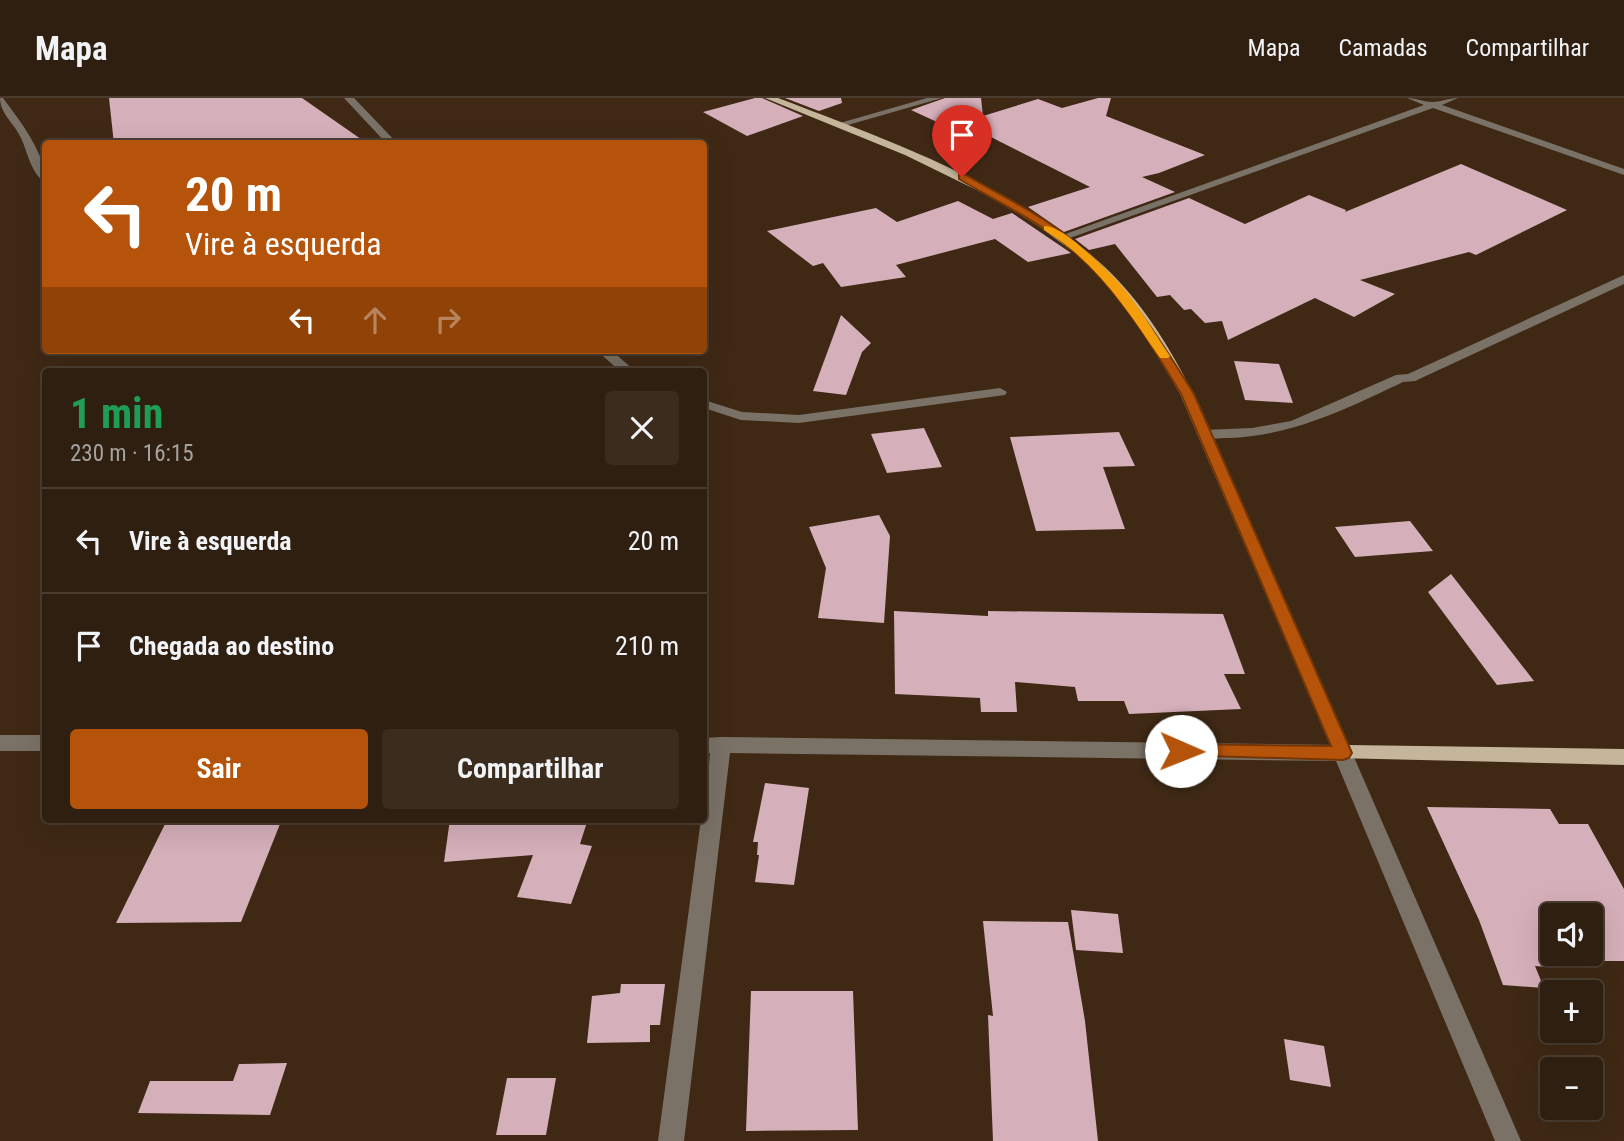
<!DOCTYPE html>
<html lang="pt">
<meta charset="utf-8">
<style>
body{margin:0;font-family:"Roboto Condensed",sans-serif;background:#3b2c1e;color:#f1f3f6;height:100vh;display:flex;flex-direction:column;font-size:26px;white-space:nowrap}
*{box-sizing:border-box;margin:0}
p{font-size:23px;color:#a7a29f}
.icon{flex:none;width:38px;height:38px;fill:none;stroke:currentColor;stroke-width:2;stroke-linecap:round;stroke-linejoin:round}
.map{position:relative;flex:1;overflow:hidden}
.drawer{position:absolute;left:42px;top:270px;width:665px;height:455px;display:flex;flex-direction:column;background:#2f1f10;border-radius:7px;box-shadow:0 7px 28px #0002,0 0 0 2px #4a3d30}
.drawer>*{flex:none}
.top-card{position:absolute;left:42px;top:42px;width:665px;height:214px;border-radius:7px;box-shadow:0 7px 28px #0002,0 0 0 2px #4a3d30;background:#b45309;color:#fff;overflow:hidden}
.tools{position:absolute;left:1540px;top:805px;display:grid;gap:14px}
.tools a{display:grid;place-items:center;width:63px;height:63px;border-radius:7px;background:#2f1f10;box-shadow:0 7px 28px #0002,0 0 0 2px #4a3d30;font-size:35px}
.pin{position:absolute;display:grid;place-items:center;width:60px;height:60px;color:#fff;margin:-72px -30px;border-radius:50% 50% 50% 0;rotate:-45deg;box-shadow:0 0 7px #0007}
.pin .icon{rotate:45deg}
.me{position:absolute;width:77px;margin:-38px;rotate:91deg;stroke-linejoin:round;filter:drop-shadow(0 0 5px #0008)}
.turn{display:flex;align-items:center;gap:24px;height:147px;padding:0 28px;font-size:32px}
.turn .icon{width:91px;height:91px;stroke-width:2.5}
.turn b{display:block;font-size:49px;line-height:60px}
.lanes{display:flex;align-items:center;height:66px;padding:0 28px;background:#0003;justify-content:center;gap:35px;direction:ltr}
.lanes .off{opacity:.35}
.round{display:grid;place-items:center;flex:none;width:74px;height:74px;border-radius:7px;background:#3b2c1e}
.head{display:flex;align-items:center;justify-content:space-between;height:119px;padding:0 28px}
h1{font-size:42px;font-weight:700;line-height:52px;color:#1e9e55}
.primary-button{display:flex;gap:14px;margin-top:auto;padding:14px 28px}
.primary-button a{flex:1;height:80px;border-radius:7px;background:#b45309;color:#fff;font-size:28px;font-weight:700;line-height:80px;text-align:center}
.primary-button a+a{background:#3b2c1e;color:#f1f3f6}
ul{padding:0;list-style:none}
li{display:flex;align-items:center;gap:21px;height:105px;padding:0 28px;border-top:2px solid #4a3d30}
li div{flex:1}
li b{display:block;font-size:26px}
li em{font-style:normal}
header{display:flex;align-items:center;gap:42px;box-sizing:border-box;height:98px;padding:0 35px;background:#2f1f10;border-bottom:2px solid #4a3d30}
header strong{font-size:33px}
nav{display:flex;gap:38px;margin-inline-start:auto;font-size:24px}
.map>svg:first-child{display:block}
.building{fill:#d5afba;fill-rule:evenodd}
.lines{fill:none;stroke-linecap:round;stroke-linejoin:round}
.minor{fill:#7a7266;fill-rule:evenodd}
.major{fill:#c4b59b;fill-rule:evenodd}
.route{fill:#b45309;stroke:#753606;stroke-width:2}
.slow{fill:#f59e0b}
</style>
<header>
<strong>Mapa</strong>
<nav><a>Mapa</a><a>Camadas</a><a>Compartilhar</a></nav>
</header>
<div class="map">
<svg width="1624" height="1043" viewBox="0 0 1624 1043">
<rect width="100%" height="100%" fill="#3f2915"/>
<g class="building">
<polygon points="109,0 302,0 368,46 114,46"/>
<polygon points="755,0 762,0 803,18 747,38 703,14"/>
<polygon points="785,0 841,0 842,5 819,13"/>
<polygon points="945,0 981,0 983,18 1038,1 1062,10 1098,0 1111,0 1106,18 1205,57 1159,75 1142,79 1175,94 1064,134 1028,109 1090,89 987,37 989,48 911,12"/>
<polygon points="1461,66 1567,112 1476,157 1469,154 1360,182 1395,196 1354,219 1315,200 1228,242 1222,223 1205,225 1191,211 1184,212 1170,197 1157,199 1115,146 1089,152 1075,141 1189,100 1245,126 1309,97 1346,112 1345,114"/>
<polygon points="958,103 993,121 1012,115 1071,155 1028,164 995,141 896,167 906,179 841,189 823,165 813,168 767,133 876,110 897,124"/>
<polygon points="841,217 871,245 862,254 846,297 813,293"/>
<polygon points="1234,263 1279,266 1293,305 1245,302"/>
<polygon points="924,330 942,369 887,375 871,336"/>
<polygon points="1119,334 1135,368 1103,369 1125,431 1036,433 1010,339"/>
<polygon points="879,417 890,438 884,525 818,520 826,470 809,429"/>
<polygon points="1410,423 1433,453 1355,459 1335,429"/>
<polygon points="1451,476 1534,583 1497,587 1428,494"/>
<polygon points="894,513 988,518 988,513 1223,516 1245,576 1224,576 1241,611 1129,616 1124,603 1078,603 1075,589 1015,584 1017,614 981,614 980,600 895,596"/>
<polygon points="765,685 809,690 794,787 755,784 759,757 757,757 758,744 753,744"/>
<path d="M 1427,709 L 1550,711 L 1559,726 L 1588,726 L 1624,791 L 1624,863 L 1546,863 L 1548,869 L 1535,868 L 1544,890 L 1503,887 L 1479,822 ZM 1552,817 L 1591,817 L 1591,856 L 1552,856 Z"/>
<polygon points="282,721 241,824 116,825 167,722"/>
<polygon points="450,721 588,721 580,746 592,748 571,806 517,799 533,757 444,764"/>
<polygon points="1071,812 1118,816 1123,855 1076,852"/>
<polygon points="983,823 1068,824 1085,923 1098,1043 993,1043 988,917 993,918"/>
<polygon points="621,886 665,886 660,927 650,927 650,944 587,945 592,898 620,895"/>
<polygon points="751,893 853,893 858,1032 746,1033"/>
<polygon points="1284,941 1324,948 1331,989 1290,982"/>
<polygon points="287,965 270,1017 138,1015 150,983 233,983 239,966"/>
<polygon points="507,980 556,980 546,1037 496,1037"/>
</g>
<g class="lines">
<g class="minor">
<path d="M 0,0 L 3,0 C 20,23 46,56 46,85 C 31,76 28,55 21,40 C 15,26 0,16 0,0 Z"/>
<polygon points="344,0 354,0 398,46 387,46"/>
<polygon points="927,0 942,0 841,29 833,27"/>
<path d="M 1407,0 C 1416,0 1424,4 1433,4 C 1440,4 1449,0 1458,0 L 1442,7 L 1624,71 L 1624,77 L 1433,10 L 1067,141 L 1057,139 L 1424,7 Z"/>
<path d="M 1624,177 L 1624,186 L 1415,283 L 1403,284 C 1346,311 1292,338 1228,340 C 1218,340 1204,343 1197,336 L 1204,332 L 1252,330 L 1291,323 L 1396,277 L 1408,276 Z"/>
<polygon points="596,252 611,252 635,273 620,273"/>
<polygon points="1000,290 1007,294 1005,297 799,325 741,322 704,310 704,302 742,314 799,317"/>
<rect x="0" y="637" width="46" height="16"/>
<polygon points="721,639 1343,647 1350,650 1521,1043 1495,1043 1336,663 730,655 684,1043 658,1043 701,721 704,721 710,655 704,654 704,640"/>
</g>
<path class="major" d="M 765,0 L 778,0 C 885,41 995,80 1085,152 C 1169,218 1207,326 1249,420 C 1282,496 1316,572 1349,647 L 1624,651 L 1624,667 L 1336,660 L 1180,296 L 1140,227 L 1113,192 L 1079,158 L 1040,129 L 997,102 L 905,57 Z"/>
</g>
<path class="route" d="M 959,77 L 966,77 C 999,97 1037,114 1067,138 C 1122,180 1158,238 1194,296 L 1352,655 L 1349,660 L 1343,662 L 1174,657 L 1172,653 L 1174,648 L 1181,646 L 1331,648 L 1181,296 C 1147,239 1113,183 1060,142 C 1029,118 992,101 959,81 Z"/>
<path class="slow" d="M 1044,128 C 1062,126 1107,172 1120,186 C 1139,207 1154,235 1170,258 L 1168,260 L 1160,260 C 1127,212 1096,163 1044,132 Z"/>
</svg>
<div class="tools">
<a><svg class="icon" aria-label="sound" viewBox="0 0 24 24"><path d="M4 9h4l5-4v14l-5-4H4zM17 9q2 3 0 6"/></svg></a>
<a>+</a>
<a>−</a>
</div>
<div class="pin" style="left:962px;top:79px;background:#d93025"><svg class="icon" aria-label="arrive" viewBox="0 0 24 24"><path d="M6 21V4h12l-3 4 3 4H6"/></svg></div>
<svg class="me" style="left:1181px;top:653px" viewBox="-20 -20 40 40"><circle r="19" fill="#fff"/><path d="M0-13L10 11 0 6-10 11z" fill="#b45309"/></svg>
<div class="top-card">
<div class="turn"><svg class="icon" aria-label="left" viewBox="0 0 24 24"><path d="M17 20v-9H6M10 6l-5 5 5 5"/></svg><div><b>20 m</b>Vire à esquerda</div></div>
<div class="lanes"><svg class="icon" aria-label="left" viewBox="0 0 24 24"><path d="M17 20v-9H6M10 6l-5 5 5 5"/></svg><svg class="icon off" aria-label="ahead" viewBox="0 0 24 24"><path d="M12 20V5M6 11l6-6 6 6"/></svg><svg class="icon off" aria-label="right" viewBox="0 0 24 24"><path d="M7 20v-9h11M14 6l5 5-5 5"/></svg></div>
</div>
<section class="drawer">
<div class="head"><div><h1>1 min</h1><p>230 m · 16:15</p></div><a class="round"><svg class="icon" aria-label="close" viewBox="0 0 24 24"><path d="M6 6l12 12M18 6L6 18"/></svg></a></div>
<ul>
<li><svg class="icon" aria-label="left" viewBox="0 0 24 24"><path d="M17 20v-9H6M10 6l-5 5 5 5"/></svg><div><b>Vire à esquerda</b></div><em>20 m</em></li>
<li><svg class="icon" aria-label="arrive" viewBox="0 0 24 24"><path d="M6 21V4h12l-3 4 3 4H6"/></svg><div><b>Chegada ao destino</b></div><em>210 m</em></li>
</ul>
<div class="primary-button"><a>Sair</a><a>Compartilhar</a></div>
</section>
</div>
